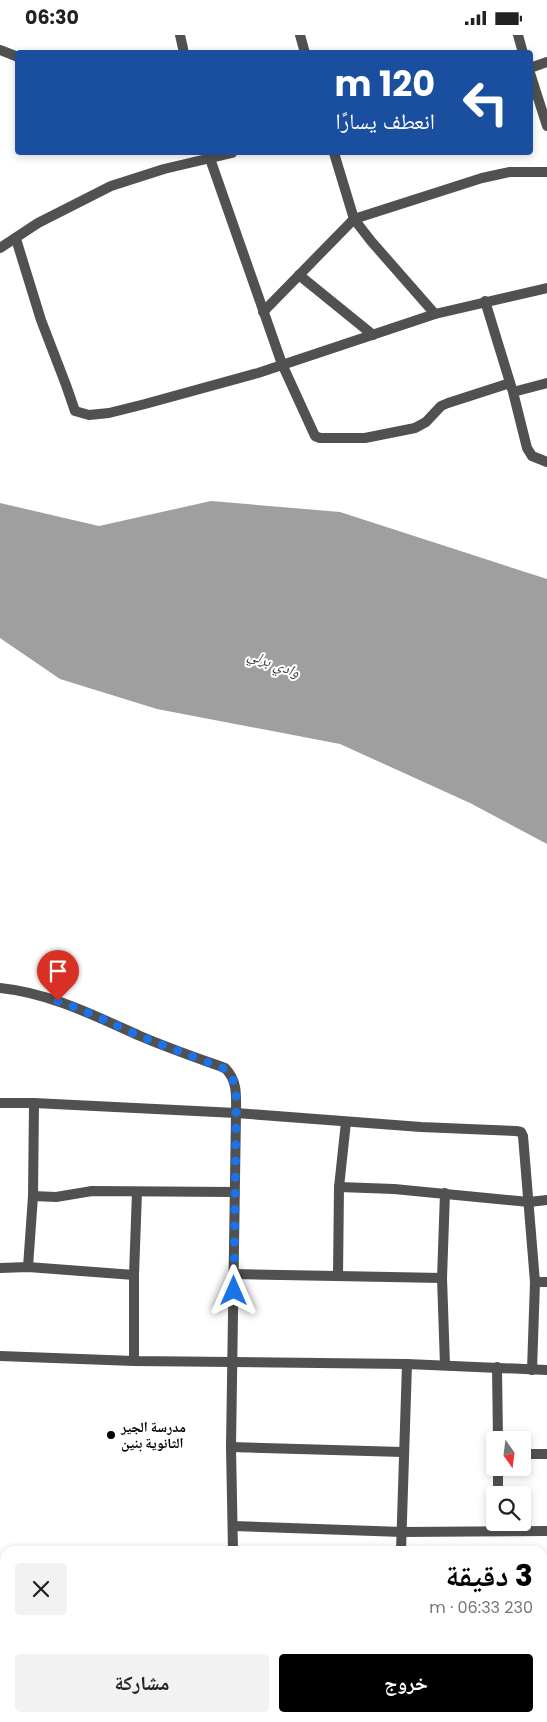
<!DOCTYPE html>
<html lang="ar">
<meta charset="utf-8">
<style>
body{margin:0;font-family:Poppins,"Noto Naskh Arabic",sans-serif;background:#f2f2f2;color:#222;direction:rtl;height:100vh;display:flex;flex-direction:column;font-size:19px;white-space:nowrap}
*{box-sizing:border-box;margin:0}
p{font-size:16px;color:#767676}
.icon{flex:none;width:28px;height:28px;fill:none;stroke:currentColor;stroke-width:2;stroke-linecap:round;stroke-linejoin:round}
.map{position:relative;flex:1;overflow:hidden;direction:ltr}
.details{position:absolute;left:0px;top:1511px;width:548px;height:176px;display:flex;flex-direction:column;background:#fff;border-radius:15px 15px 0 0;box-shadow:0 2px 8px #0003;direction:rtl}
.details>*{flex:none}
.hud{position:absolute;left:15px;top:15px;width:518px;height:105px;border-radius:5px;box-shadow:0 2px 8px #0003;direction:rtl;background:#1a4fa0;color:#fff;overflow:hidden}
.needle{width:32px;rotate:166deg}
.buttons{position:absolute;left:486px;top:1396px;display:grid;gap:10px}
.buttons a{display:grid;place-items:center;width:45px;height:45px;border-radius:5px;background:#fff;box-shadow:0 2px 8px #0003;font-size:25px}
.pin{position:absolute;display:grid;place-items:center;width:42px;height:42px;color:#fff;margin:-51px -21px;border-radius:50% 50% 50% 0;rotate:-45deg;box-shadow:0 0 5px #0007}
.pin .icon{rotate:45deg}
.me{position:absolute;width:55px;margin:-28px;rotate:0deg;stroke-linejoin:round;filter:drop-shadow(0 0 4px #0008)}
.turn{display:flex;align-items:center;gap:18px;height:105px;padding:0 15px;font-size:22px}
.turn .icon{width:65px;height:65px;stroke-width:2.5}
.turn b{display:block;font-size:35px;line-height:42px}
.round{display:grid;place-items:center;flex:none;width:52px;height:52px;border-radius:5px;background:#f2f2f2}
.headline{display:flex;align-items:center;justify-content:space-between;height:85px;padding:0 15px}
h1{font-size:30px;font-weight:700;line-height:38px;color:#000}
.button{display:flex;gap:10px;margin-top:auto;padding:10px 15px}
.button a{flex:1;height:58px;border-radius:5px;background:#000;color:#fff;font-size:20px;font-weight:700;line-height:58px;text-align:center}
.button a+a{background:#f2f2f2;color:#222}
.status{display:flex;justify-content:space-between;align-items:center;height:35px;padding:0 25px;background:#fff;direction:ltr}
.status svg{height:14px;fill:currentColor}
.map>svg:first-child{display:block}
.water{fill:#9f9f9f}
.lines{fill:none;stroke-linecap:round;stroke-linejoin:round}
.street{stroke:#515151;stroke-width:10}
.route{stroke:#1a73e8;stroke-width:9;stroke-dasharray:0 16.2}
.poi-dot{fill:#000;stroke:#fff;stroke-width:2}
.labels{text-anchor:middle;dominant-baseline:central;stroke-width:4;stroke-linejoin:round;paint-order:stroke}
.poi-label{font-size:14px;font-weight:bold;fill:#000;stroke:#fff;text-anchor:start}
.water-label{font-size:15px;font-style:italic;fill:#404040;stroke:#fff}
</style>
<div class="status"><b>06:30</b><svg viewBox="0 0 49 12"><path d="M0 12V9h3v3zM5 12V6h3v6zM10 12V3h3v9zM15 12V0h3v12zM26 1h20v11H26zM47 4h2v5h-2z"/></svg></div>
<div class="map">
<svg width="547" height="1687" viewBox="0 0 547 1687">
<rect width="100%" height="100%" fill="#fff"/>
<polygon class="water" points="211,466 340,477 547,544 547,809 470,768 340,709 157,674 60,644 0,603 0,468 99,491"/>
<g class="lines">
<g class="street">
<polyline points="180,0 184,18"/>
<polyline points="300,0 305,18"/>
<polyline points="518,0 523,18"/>
<polyline points="0,15 18,22"/>
<polyline points="530,33 547,27"/>
<polyline points="530,38 547,91"/>
<polyline points="208,118 282,329 315,401 320,403 365,403 415,393 426,387 441,371 448,368 510,348"/>
<polyline points="334,118 354,184 371,206 435,279"/>
<polyline points="16,204 41,285 66,350 75,376 89,380 109,378 145,369 258,338 435,279 547,253"/>
<polyline points="0,213 38,188 111,151 164,134 232,118"/>
<polyline points="299,240 373,300"/>
<polyline points="485,266 512,354"/>
<polyline points="263,277 354,184 482,143 510,137 547,137"/>
<polyline points="547,348 513,357 527,413 532,421 547,427"/>
<path d="M 0,953 C 50,958 95,981 140,1001 C 168,1013 197,1023 225,1033 C 238,1046 236,1061 236,1078 L 231,1412 L 233,1516"/>
<polyline points="0,1068 34,1068 236,1078 421,1092 516,1096 521,1097 523,1101 535,1247 532,1335"/>
<polyline points="339,1152 394,1154 529,1167 547,1165"/>
<polyline points="445,1158 442,1243 445,1330"/>
<polyline points="33,1161 56,1162 92,1156 234,1157"/>
<polyline points="28,1232 33,1161 34,1068"/>
<polyline points="0,1233 28,1232 134,1240"/>
<polyline points="234,1239 442,1243"/>
<polyline points="338,1241 339,1152 346,1087"/>
<polyline points="535,1247 547,1247"/>
<polyline points="0,1321 134,1326 407,1329 547,1335"/>
<polyline points="134,1326 134,1240 137,1157"/>
<polyline points="497,1332 498,1405"/>
<polyline points="231,1412 403,1417"/>
<polyline points="522,1419 547,1419"/>
<polyline points="498,1460 498,1432"/>
<polyline points="233,1491 402,1497 547,1496"/>
<polyline points="401,1516 407,1329"/>
<polyline points="0,1574 5,1575"/>
<polyline points="542,1584 547,1584"/>
<polyline points="542,1676 547,1677"/>
<polyline points="493,1682 493,1687"/>
<polyline points="18,1687 18,1682"/>
<polyline points="127,1687 127,1682"/>
<polyline points="229,1687 230,1682"/>
<polyline points="343,1687 345,1682"/>
<polyline points="398,1687 398,1682"/>
</g>
</g>
<g class="lines">
<path class="route" d="M 58,966 L 80,974 L 142,1002 L 225,1034 C 238,1046 236,1061 236,1078 L 234,1256"/>
</g>
<circle class="poi-dot" cx="111" cy="1400" r="5"/>
<g class="labels">
<g class="poi-label">
<text x="121" y="1392">مدرسة الجير<tspan x="121" dy="16">الثانوية بنين</tspan></text>
</g>
<g class="water-label">
<text transform="translate(274 628) rotate(21)">وادي برلي</text>
</g>
</g>
</svg>
<div class="buttons">
<a><svg class="needle" viewBox="-14 -14 28 28"><path d="M0-13l5 13h-10z" fill="#e53935"/><path d="M0 13l5-13h-10z" fill="#767676"/></svg></a>
<a><svg class="icon" aria-label="search" viewBox="0 0 24 24"><circle cx="10" cy="10" r="6"/><path d="M15 15l6 6"/></svg></a>
</div>
<div class="pin" style="left:58px;top:966px;background:#d93025"><svg class="icon" aria-label="arrive" viewBox="0 0 24 24"><path d="M6 21V4h12l-3 4 3 4H6"/></svg></div>
<svg class="me" style="left:234px;top:1256px" viewBox="-20 -20 40 40"><path d="M0-17L14 15 0 8-14 15z" fill="#1a73e8" stroke="#fff" stroke-width="4"/></svg>
<div class="hud">
<div class="turn"><svg class="icon" aria-label="left" viewBox="0 0 24 24"><path d="M17 20v-9H6M10 6l-5 5 5 5"/></svg><div><b>120 m</b>انعطف يسارًا</div></div>
</div>
<section class="details">
<div class="headline"><div><h1>3 دقيقة</h1><p>230 m · 06:33</p></div><a class="round"><svg class="icon" aria-label="close" viewBox="0 0 24 24"><path d="M6 6l12 12M18 6L6 18"/></svg></a></div>
<div class="button"><a>خروج</a><a>مشاركة</a></div>
</section>
</div>
